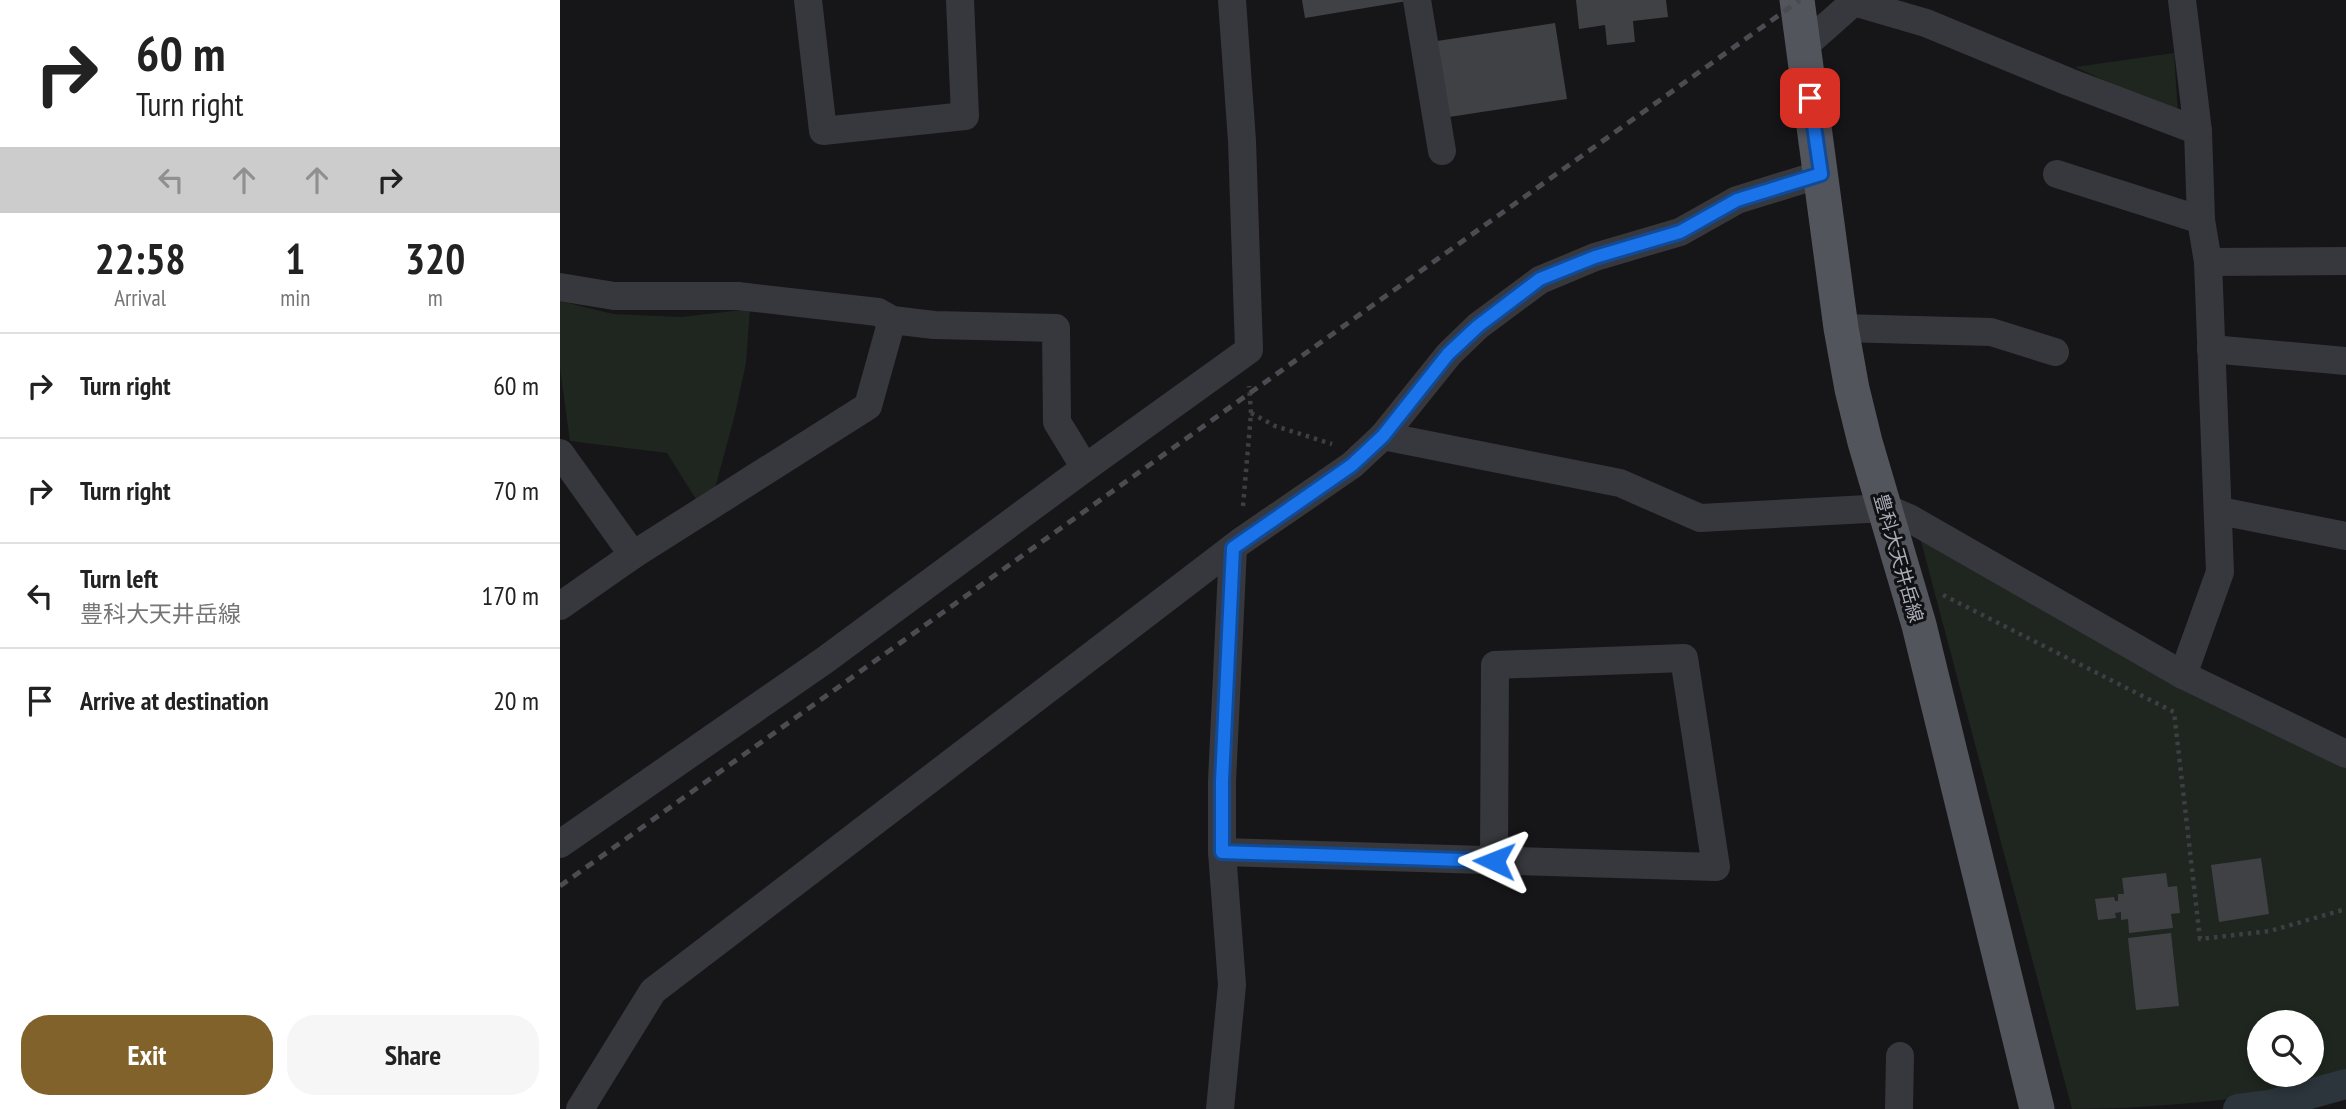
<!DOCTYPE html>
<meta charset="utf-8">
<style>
body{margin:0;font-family:"PT Sans Narrow","Noto Sans JP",sans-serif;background:#f6f6f6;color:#222;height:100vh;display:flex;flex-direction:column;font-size:26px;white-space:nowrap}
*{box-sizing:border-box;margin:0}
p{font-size:23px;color:#767676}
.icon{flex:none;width:38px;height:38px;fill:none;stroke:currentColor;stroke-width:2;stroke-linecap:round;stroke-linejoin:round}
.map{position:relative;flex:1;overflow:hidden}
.sheet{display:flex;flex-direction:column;background:#fff;width:560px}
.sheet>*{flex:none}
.guide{background:#fff;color:#222;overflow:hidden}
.buttons{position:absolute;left:1687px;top:1010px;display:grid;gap:14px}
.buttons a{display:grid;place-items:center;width:77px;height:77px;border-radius:50%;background:#fff;box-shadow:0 4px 10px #0003;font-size:35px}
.pin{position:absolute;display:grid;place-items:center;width:60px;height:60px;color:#fff;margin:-30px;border-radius:14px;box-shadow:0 4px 10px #0006}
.me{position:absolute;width:77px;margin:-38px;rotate:272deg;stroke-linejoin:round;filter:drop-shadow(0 0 5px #0008)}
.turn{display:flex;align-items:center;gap:24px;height:147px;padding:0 21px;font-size:32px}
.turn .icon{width:91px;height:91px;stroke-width:2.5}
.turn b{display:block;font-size:49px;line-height:60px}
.lanes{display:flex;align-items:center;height:66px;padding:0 21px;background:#0003;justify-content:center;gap:35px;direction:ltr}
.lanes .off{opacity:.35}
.eta{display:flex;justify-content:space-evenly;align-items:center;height:119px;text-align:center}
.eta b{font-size:42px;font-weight:700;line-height:49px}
.button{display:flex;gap:14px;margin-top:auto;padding:14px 21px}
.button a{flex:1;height:80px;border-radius:28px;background:#80622a;color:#fff;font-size:28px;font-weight:700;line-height:80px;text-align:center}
.button a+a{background:#f6f6f6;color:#222}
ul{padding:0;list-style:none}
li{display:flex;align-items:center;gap:21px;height:105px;padding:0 21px;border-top:2px solid #e0e0e0}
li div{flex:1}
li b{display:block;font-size:26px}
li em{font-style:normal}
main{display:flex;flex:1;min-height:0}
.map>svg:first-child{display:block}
.green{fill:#1e261f;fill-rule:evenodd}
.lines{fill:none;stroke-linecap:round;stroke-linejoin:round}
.canal{stroke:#2c353c;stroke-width:30}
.building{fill:#404145}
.path{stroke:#3d3f44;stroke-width:4.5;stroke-dasharray:3.5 5;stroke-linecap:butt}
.minor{stroke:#37383d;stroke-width:28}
.major{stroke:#53555c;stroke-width:35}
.rail{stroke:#4a4c52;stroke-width:5;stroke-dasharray:9 7;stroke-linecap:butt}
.route-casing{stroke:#114b97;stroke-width:18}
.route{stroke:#1a73e8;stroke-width:12}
.labels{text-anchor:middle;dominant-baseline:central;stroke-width:6;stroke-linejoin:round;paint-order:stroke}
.street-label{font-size:19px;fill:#a8adb8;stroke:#111113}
</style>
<main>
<section class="sheet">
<div class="guide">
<div class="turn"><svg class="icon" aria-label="right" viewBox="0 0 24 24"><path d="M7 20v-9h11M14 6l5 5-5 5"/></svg><div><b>60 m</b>Turn right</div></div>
<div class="lanes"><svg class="icon off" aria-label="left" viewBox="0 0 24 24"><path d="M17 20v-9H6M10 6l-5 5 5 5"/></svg><svg class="icon off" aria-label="ahead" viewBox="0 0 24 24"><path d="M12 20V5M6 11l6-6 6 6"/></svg><svg class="icon off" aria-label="ahead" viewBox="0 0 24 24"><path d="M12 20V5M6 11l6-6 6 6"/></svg><svg class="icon" aria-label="right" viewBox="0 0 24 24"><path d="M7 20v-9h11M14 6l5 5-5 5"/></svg></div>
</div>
<div class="eta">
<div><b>22:58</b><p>Arrival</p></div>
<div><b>1</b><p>min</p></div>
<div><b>320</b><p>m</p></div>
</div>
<ul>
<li><svg class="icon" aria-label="right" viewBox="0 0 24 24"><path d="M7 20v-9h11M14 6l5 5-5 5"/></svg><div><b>Turn right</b></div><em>60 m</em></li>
<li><svg class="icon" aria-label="right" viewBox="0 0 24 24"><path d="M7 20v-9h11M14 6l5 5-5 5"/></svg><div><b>Turn right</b></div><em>70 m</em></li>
<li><svg class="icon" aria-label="left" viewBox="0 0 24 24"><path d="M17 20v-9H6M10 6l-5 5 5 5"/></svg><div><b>Turn left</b><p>豊科大天井岳線</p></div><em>170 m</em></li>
<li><svg class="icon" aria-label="arrive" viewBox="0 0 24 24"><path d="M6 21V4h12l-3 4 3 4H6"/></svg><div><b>Arrive at destination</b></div><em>20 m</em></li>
</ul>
<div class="button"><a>Exit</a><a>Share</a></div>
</section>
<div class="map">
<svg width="1786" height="1109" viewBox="0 0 1786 1109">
<rect width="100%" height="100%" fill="#161618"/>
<g class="green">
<polygon points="1614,53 1618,114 1515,67"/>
<polygon points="0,301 53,314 121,317 190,309 186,363 175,414 154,492 136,499 107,453 10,441 0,368"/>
<path d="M 1358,530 L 1786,765 L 1786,1083 C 1695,1097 1604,1109 1512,1109 ZM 1699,1022 L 1752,1022 L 1752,1074 L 1699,1074 Z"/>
</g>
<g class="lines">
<polyline class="canal" points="1678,1109 1710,1105 1786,1084"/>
</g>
<g class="building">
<polygon points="742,0 847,0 847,1 745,18"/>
<polygon points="1016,0 1106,0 1108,17 1073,21 1075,42 1047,45 1045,25 1019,29"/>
<polygon points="995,23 1007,99 889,117 877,41"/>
<polygon points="1701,858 1709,914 1659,922 1651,865"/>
<polygon points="1606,873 1608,887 1617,886 1620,913 1611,914 1613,928 1569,933 1568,919 1561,920 1561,912 1555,913 1556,918 1538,920 1535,899 1554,897 1555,901 1558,901 1558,894 1564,894 1562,878"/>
<polygon points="1611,933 1619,1006 1576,1010 1568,938"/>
</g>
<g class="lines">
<g class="path">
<polyline points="691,413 715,426 772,444"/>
<polyline points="683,506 691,413 689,386"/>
<polyline points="1383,595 1614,712 1640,939 1710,931 1786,909"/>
</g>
<g class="minor">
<polyline points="248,0 263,131 405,116 400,0"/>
<polyline points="857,0 882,151"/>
<polyline points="1622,0 1638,131 1641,220 1648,262 1660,572 1623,675"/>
<polyline points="1294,2 1366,23 1509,82 1638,131"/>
<polyline points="1243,47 1296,0"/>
<polyline points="1497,174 1641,220"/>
<polyline points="1648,262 1786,261"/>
<polyline points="0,287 54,296 178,296 318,312 332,320 374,325 496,328 497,422 525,468"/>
<polyline points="1281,328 1431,332 1495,352"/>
<polyline points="1651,349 1786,361"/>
<polyline points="823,436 1060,483 1140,518 1326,508 1349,518 1623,675 1786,754"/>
<polyline points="0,453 73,555"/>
<polyline points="1660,511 1786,536"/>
<polyline points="0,606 73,555 308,406 332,320"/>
<polyline points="0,844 265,660 525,468 689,350 682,141 672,0"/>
<polyline points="662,852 1156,867 1124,658 935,665 934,861"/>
<polyline points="20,1109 93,991 680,542 792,465 823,436 889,354 918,326 980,280 1035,257 1120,232 1177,200 1261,174"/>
<polyline points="660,1109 672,985 662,852 662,781 673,548"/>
<polyline points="1339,1109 1340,1056"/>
</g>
<polyline class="major" points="1237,0 1281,328 1292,389 1305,442 1359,625 1477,1109"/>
<polyline class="rail" points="0,886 1240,0"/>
</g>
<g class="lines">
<g class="route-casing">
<polyline id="route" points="934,861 662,852 662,781 673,548 792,465 823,436 888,354 918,326 980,279 1035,257 1120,232 1177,200 1261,174 1250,98"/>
</g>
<use href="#route" class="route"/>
</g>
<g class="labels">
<g class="street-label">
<text transform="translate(1339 558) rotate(74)">豊科大天井岳線</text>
</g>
</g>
</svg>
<div class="buttons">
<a><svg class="icon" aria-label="search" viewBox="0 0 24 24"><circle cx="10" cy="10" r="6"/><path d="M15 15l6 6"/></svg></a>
</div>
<div class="pin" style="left:1250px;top:98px;background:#d93025"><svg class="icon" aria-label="arrive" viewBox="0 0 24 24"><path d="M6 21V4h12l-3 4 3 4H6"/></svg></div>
<svg class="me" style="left:934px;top:861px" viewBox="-20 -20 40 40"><path d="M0-17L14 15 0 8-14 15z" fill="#1a73e8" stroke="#fff" stroke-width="4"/></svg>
</div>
</main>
